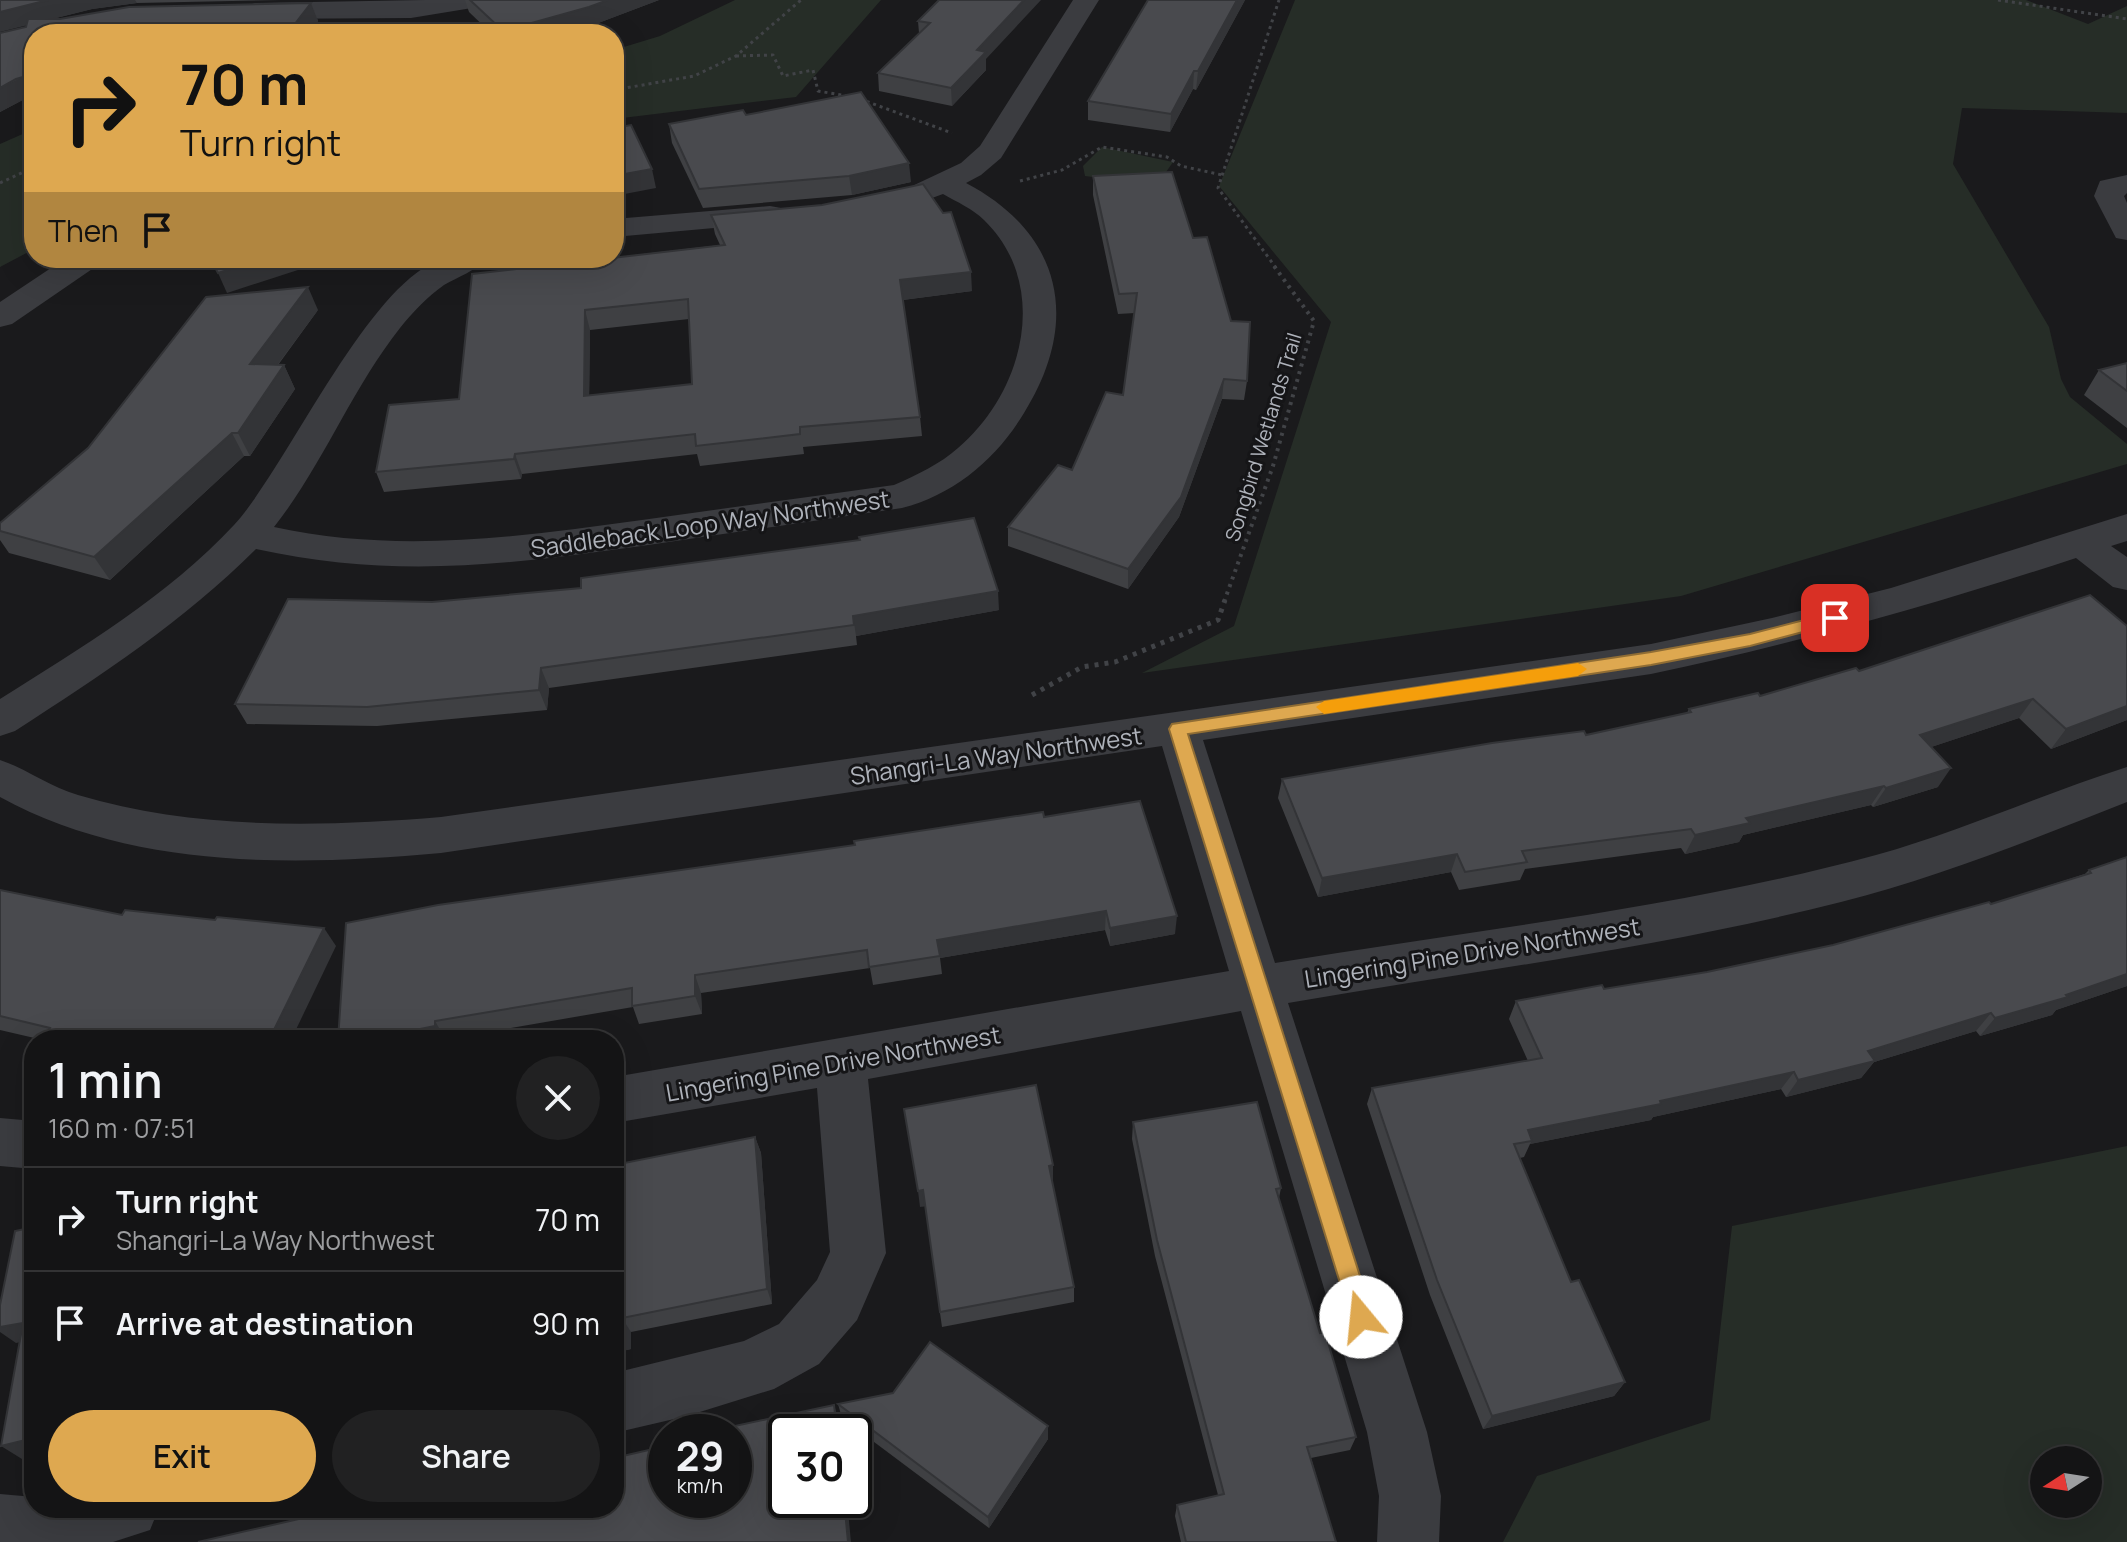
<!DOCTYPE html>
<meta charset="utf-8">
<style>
body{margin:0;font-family:Manrope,sans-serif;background:#212122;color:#f1f3f6;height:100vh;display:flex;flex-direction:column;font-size:30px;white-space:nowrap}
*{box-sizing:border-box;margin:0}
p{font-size:26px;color:#9d9ea0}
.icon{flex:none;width:44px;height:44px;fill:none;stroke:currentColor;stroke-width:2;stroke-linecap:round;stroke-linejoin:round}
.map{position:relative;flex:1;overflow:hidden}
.drawer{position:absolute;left:24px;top:1030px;width:600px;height:488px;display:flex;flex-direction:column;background:#141415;border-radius:32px;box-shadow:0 8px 32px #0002,0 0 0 2px #333334}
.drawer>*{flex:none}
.hud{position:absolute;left:24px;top:24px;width:600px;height:244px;border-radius:32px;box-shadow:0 8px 32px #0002,0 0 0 2px #333334;background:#dea850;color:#111;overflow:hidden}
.needle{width:52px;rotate:258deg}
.buttons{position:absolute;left:2030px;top:1446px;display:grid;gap:16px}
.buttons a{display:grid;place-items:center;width:72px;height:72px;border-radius:50%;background:#141415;box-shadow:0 8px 32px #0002,0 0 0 2px #333334;font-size:40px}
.speed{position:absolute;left:648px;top:1414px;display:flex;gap:16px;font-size:40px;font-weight:700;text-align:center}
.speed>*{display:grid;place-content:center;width:104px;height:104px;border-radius:50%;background:#141415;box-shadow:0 8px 32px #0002,0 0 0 2px #333334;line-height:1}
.speed small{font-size:20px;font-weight:400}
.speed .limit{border:4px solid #111;border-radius:12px;background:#fff;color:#111}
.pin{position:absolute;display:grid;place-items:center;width:68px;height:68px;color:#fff;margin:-34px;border-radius:16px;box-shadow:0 4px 12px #0006}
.me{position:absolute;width:88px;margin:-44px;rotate:343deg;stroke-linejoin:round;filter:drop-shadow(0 0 6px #0008)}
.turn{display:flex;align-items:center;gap:28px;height:168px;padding:0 24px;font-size:36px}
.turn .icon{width:104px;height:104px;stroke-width:2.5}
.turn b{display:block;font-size:56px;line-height:68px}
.then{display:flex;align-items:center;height:76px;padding:0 24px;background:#0003;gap:16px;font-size:30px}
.round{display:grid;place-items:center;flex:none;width:84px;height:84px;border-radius:42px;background:#212122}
.summary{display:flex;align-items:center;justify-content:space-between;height:136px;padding:0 24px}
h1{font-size:48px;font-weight:600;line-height:60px}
.cta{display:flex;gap:16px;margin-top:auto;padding:16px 24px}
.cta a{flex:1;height:92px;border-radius:48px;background:#dea850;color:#111;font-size:32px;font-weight:600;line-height:92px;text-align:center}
.cta a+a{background:#212122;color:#f1f3f6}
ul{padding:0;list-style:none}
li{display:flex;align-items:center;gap:24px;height:104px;padding:0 24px;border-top:2px solid #333334}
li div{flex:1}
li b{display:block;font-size:30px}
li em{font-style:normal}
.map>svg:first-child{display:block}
.green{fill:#262d27;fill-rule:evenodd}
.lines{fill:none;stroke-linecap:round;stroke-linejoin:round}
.path-far2{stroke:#414347;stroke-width:3;stroke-dasharray:3 4;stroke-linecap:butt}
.path-far1{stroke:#414347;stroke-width:4;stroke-dasharray:3 5;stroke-linecap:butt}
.path{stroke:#414347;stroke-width:5;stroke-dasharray:4 6;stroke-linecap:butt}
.minor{fill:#3b3c40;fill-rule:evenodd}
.wall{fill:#3f4043;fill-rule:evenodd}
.shaded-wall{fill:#333437}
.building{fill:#494a4e;stroke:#333437;stroke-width:2;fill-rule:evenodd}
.route{fill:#dea850;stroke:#906d34;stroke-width:2}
.slow{fill:#f59e0b}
.labels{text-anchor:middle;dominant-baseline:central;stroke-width:6;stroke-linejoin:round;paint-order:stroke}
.far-street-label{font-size:20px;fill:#aeb2ba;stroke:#151517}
.street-label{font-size:24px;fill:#aeb2ba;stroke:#151517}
</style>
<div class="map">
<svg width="2127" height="1542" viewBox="0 0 2127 1542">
<rect width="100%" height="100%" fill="#1a1a1c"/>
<g class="green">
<polygon points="735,0 881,0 796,97 614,119 614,50 660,36"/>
<polygon points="1295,0 2026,0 2088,24 2127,6 2127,113 1962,108 1953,164 2049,327 2061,379 2070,397 2127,444 2127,464 1681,596 1142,673 1234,626 1331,322 1219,186"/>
<polygon points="34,129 34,249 0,267 0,144"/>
<polygon points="1102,147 1173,162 1164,175 1116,180 1085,176 1083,166"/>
<path d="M 2127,1146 L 2127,1542 L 1503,1542 L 1537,1476 L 1710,1420 L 1732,1226 ZM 2088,1460 L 2088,1504 L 2044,1504 L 2044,1460 Z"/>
</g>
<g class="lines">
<g class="path-far2">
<polyline points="1998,0 2127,19"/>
<polyline points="736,56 773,55 783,76 813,70 818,91 847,96"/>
<polyline points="614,90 694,76 736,56 801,0"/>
<polyline points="860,99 952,133"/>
<polyline points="1020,181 1062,170 1102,147 1167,157 1181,166 1222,175"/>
<polyline points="0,183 34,167"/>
<polyline points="1276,268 1218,188 1279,0"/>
</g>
<polyline class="path-far1" points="1224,602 1273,466 1314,321 1274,266"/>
<polyline class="path" points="1032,695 1082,667 1115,662 1218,620 1225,600"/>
<g class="minor">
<polygon points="425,0 485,0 481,5 472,8 411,18 255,19 246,16 242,11 246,6 255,3"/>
<path d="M 1073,0 L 1099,0 L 1001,158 L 981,175 L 966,183 C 1063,234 1081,322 1024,413 C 996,459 955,494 902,508 C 820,520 737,532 655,544 C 514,564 397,580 256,549 C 184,621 100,676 15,731 L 0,736 L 0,699 C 81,648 168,596 234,525 C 287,468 374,270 448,258 C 460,256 473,258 485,258 C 476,271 458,277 444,285 C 428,296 412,313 400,328 C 351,390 323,465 274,527 C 397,554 519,537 642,520 C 726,508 810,497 894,485 C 917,475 940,464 958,448 C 1024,392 1051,285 984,220 C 973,209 957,202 943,194 L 921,202 L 910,199 L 906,193 L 910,187 L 961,163 L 980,146 Z"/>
<polygon points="2127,175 2127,193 2124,196 2127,203 2127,240 2116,238 2094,196 2100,181"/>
<polygon points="770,206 781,208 785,215 781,222 614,237 614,219"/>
<polygon points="66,258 103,258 98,265 12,324 0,327 0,302"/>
<path d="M 2127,514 L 2127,541 L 2111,546 L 2127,557 L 2127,590 L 2113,587 L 2076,558 C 1936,604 1795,644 1651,674 L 1203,740 L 1275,963 C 1475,930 1680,908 1876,855 C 1962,831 2042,794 2127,767 L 2127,802 C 2033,839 1939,877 1841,902 C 1660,948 1473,971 1288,1003 L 1427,1432 L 1441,1496 L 1439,1542 L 1377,1542 L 1379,1496 L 1367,1432 L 1241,1011 L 868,1079 L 886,1253 L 857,1320 L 819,1364 L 774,1389 L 687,1416 L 614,1433 L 614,1373 L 744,1341 L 779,1324 L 817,1280 L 830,1252 L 817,1088 L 614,1123 L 614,1077 L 1229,971 L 1162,746 L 441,853 C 295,866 133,870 0,797 L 0,760 C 27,769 50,787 78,795 C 195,830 320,827 441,817 L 1651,644 L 1772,618 L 1891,588 Z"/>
<polygon points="0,1118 34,1121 34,1169 0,1166"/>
<polygon points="0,1494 34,1497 34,1508 159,1508 150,1530 113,1542 0,1542"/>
</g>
</g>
<g class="wall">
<polygon points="0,0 281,0 137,3 92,9 52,19 311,3 318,21 308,34 34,34 34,94 0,112 0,33 26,27 26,25"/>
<polygon points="465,0 659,0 593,25 563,34 492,34 469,12"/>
<polygon points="939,0 986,59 986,70 952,106 879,91 878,73 919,33 918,21"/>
<polygon points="1148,0 1245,0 1196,90 1193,89 1170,132 1088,120 1088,101"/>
<polygon points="746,115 911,182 852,195 703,208 672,143 669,124"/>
<polygon points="1093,176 1193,238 1247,381 1244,400 1222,399 1179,517 1128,589 1008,546 1008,527 1072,470 1123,395 1135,313 1118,314 1093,195"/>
<path d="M 711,215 L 972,291 L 903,300 L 920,417 L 922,436 L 803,447 L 804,454 L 700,466 L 697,454 L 522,474 L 521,479 L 384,492 L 376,472 L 459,399 L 472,274 L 720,245 L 715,234 ZM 689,319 L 692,384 L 589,395 L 590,330 Z"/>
<polygon points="318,310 278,365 284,365 295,389 250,456 244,456 110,580 9,553 0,540 0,523"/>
<polygon points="2127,363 2127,428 2084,395 2099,370"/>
<polygon points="2090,595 2127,720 2051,749 2019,718 1931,747 1938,787 1873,807 1871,805 1743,835 1739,842 1685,854 1681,848 1525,869 1520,880 1459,890 1451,872 1318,897 1278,798 1282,779 1586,735 1687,713 1689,709 1760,696 1859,671"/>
<polygon points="432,602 999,610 856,636 857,645 549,688 547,710 377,726 247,724 235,704"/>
<polygon points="1044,817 1175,934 1110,946 1105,930 940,958 942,974 873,985 870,968 701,993 702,1014 639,1024 633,1007 446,1039 446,1040 338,1040 855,845"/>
<polygon points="2127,857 2127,986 2056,1010 2052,1015 1980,1036 1976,1031 1874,1062 1861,1078 1786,1097 1781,1089 1653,1117 1651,1120 1530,1144 1524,1157 1520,1158 1571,1282 1625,1382 1614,1396 1483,1429 1430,1295 1367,1104 1372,1088 1528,1061 1509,1019 1516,1001 1604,989 1707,972 1833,945 1991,904 2085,874 2089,870"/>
<polygon points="0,890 122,915 336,946 43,1040 0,1030"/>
<polygon points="1133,1122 1281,1188 1279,1198 1320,1333 1356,1437 1350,1450 1311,1458 1336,1542 1181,1542 1175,1516 1177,1505 1218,1495 1155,1256 1132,1139"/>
<polygon points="755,1137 761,1153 772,1304 631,1332 631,1349 614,1353 614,1165"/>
<polygon points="1053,1165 1053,1181 1052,1181 1074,1287 1074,1302 942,1327 925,1206 920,1207"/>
<polygon points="838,1404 1048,1426 1048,1439 989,1528 842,1418"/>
</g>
<g class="shaded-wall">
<polygon points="48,0 135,0 137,3 92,9 0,32 0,12"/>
<polygon points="608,0 659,0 593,25 563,34 504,34 503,31"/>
<polygon points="1024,0 1041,0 986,59 986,70 952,106 951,88 977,50"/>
<polygon points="1237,0 1245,0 1196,90 1198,71"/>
<polygon points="311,3 318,21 308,34 287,34"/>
<polygon points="1194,71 1193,89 1170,132 1171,114"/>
<polygon points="29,74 34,74 34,94 0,112 0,88"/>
<polygon points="909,163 911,182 852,195 849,176"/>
<polygon points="652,169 656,188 614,196 614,176"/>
<polygon points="266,258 335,258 227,293 218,273"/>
<polygon points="971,272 972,291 902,300 900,280"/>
<polygon points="308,287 318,310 261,387 250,364"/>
<polygon points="585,310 590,330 589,416 584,396"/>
<polygon points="284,365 295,389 250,456 238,433"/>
<polygon points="1224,379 1222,399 1179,517 1128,589 1128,569"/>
<polygon points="232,433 244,456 110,580 94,557"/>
<polygon points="515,454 522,474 521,479 514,459"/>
<polygon points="998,591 999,610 856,636 853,616"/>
<polygon points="541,668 549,688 547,710 539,690"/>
<polygon points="2033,699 2019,718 1907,755 1920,735"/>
<polygon points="2127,706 2127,720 2051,749 2066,729"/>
<polygon points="1951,768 1938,787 1873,807 1886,788"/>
<polygon points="1884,786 1871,805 1743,835 1739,842 1685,854 1695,835 1746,818"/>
<polygon points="1457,854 1451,872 1318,897 1322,878"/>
<polygon points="1106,911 1105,930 940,958 937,940"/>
<polygon points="1177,916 1175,934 1110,946 1110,928"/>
<polygon points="324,928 336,946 291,1040 269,1040"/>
<polygon points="2127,974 2127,986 2056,1010 2052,1015 1980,1036 1995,1018"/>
<polygon points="695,975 701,993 702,1014 695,996"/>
<polygon points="1991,1013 1976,1031 1874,1062 1861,1078 1786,1097 1798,1080 1868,1051"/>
<polygon points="435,1021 446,1040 366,1040"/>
<polygon points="1794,1072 1781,1089 1653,1117 1651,1120 1530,1144 1532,1141 1528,1130"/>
<polygon points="755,1137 761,1153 772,1304 767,1289"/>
<polygon points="1053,1165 1053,1181 1049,1182 1049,1166"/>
<polygon points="923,1190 925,1206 920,1207 918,1191"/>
<polygon points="622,1318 631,1332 631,1349 614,1353 614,1337"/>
<polygon points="23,1323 34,1339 16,1343 0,1332 0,1327"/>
<polygon points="1625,1382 1614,1396 1483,1429 1492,1416"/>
<polygon points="834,1405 838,1418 840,1432 837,1432"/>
<polygon points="1048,1426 1048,1439 989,1528 988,1517"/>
<polygon points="34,1438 34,1456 22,1459 1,1446"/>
<polygon points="844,1500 847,1500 851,1542 848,1542"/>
</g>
<g class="building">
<polygon points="0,0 48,0 0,12"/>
<polygon points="470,0 608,0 589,7 503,31"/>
<polygon points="939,0 1024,0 977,50 986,52 951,88 878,73 930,23 918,21"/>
<polygon points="1148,0 1237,0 1198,71 1194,71 1171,114 1088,101"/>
<polygon points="311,3 287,34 34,34 34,74 16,79 0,88 0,33 26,27 28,19 60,19 129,7"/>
<polygon points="861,92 909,163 849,176 699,189 669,124 743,110 746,115"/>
<polygon points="631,125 652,169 614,176 614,128"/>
<polygon points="1172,172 1193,238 1207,237 1231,321 1250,322 1247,381 1224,379 1181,497 1128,569 1008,527 1058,465 1072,470 1106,392 1123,395 1137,293 1119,294 1093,176"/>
<path d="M 923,184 L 943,213 L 951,212 L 971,272 L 900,280 L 920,417 L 800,427 L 800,434 L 696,446 L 695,434 L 515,454 L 514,459 L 376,472 L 389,405 L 459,399 L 472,274 L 725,245 L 711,215 L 822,205 ZM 688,299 L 692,384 L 584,396 L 585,310 Z"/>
<polygon points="219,258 266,258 218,273 212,262"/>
<polygon points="308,287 250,364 284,365 238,433 232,433 94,557 0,531 0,523 88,448 206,297"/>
<polygon points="2127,363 2127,391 2099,370"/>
<polygon points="974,518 998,591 853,616 854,625 541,668 539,690 367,707 235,704 288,599 432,602 581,588 581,578 860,540 859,537"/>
<polygon points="2090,595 2127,626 2127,706 2066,729 2033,699 1920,735 1951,768 1886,788 1884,786 1746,818 1750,823 1695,835 1691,829 1522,851 1527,862 1465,872 1457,854 1322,878 1282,779 1492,743 1584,731 1586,735 1691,712 1689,709 1758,693 1760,696 1856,668 1859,671"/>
<polygon points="1140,801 1177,916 1110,928 1106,911 937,940 940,956 869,967 867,950 695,975 695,996 632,1006 632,988 435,1021 435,1026 366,1040 338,1040 346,923 438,905 855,845 854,841 1043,812 1044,817"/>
<polygon points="2127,857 2127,974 2066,995 2068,997 1995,1018 1991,1013 1868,1051 1875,1061 1798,1080 1794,1072 1660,1101 1661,1104 1528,1130 1532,1141 1514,1144 1571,1282 1579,1280 1625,1382 1492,1416 1437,1280 1372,1088 1542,1058 1516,1001 1602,985 1604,989 1707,972 1833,945 1989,902 1991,904 2091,873 2089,870"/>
<polygon points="0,890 122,915 125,910 215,920 217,917 324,928 269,1040 43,1040 50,1028 0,1016"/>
<polygon points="1036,1085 1053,1165 1049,1166 1074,1287 940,1312 923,1190 918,1191 904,1109"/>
<polygon points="1257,1102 1281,1188 1276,1189 1320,1333 1325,1332 1356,1437 1307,1447 1336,1542 1186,1542 1177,1505 1224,1494 1157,1240 1133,1122"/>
<polygon points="755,1137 767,1289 622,1318 623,1335 614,1337 614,1165"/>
<polygon points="34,1227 34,1438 1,1446 23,1323 0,1327 0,1305 15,1231"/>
<polygon points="930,1342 1048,1426 988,1517 838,1404 893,1393"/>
<polygon points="834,1405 837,1432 786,1432 786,1500 844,1500 848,1542 198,1542 347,1508 614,1508 614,1458 666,1446 666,1500 734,1500 734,1432 724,1432 730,1431 730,1427"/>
</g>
<polygon class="route" points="1835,612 1841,614 1843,618 1841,622 1750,646 1651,665 1188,734 1373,1317 1370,1325 1361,1329 1353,1325 1169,729 1172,724 1651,652 1750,634"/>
<polygon class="slow" points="1578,663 1587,669 1578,676 1324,714 1316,707 1324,701"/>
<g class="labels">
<g class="far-street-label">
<text transform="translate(1263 437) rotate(-73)">Songbird Wetlands Trail</text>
</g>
<g class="street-label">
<text transform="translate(710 523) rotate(-8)">Saddleback Loop Way Northwest</text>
<text transform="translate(996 755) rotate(-8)">Shangri-La Way Northwest</text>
<text transform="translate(1472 952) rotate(-9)">Lingering Pine Drive Northwest</text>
<text transform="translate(833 1063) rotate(-10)">Lingering Pine Drive Northwest</text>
</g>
</g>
</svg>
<div class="buttons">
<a><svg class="needle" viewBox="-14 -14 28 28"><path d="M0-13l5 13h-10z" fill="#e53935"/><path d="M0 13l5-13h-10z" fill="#9d9ea0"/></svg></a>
</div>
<div class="speed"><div>29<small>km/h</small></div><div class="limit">30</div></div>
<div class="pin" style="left:1835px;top:618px;background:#d93025"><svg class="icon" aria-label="arrive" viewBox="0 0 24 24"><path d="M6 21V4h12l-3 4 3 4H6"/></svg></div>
<svg class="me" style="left:1361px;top:1317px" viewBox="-20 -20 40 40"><circle r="19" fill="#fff"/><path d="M0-13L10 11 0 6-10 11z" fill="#dea850"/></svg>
<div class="hud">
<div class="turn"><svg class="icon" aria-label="right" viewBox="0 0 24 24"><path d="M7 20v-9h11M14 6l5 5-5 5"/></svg><div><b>70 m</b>Turn right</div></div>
<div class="then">Then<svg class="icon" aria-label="arrive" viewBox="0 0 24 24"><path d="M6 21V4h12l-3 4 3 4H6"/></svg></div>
</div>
<section class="drawer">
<div class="summary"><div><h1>1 min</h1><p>160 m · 07:51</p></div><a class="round"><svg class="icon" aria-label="close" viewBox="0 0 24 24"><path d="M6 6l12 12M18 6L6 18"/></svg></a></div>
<ul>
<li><svg class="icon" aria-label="right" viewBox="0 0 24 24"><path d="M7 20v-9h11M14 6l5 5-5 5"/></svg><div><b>Turn right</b><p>Shangri-La Way Northwest</p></div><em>70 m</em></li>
<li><svg class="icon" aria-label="arrive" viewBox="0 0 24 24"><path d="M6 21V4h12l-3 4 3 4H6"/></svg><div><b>Arrive at destination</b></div><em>90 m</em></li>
</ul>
<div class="cta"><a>Exit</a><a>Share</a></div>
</section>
</div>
